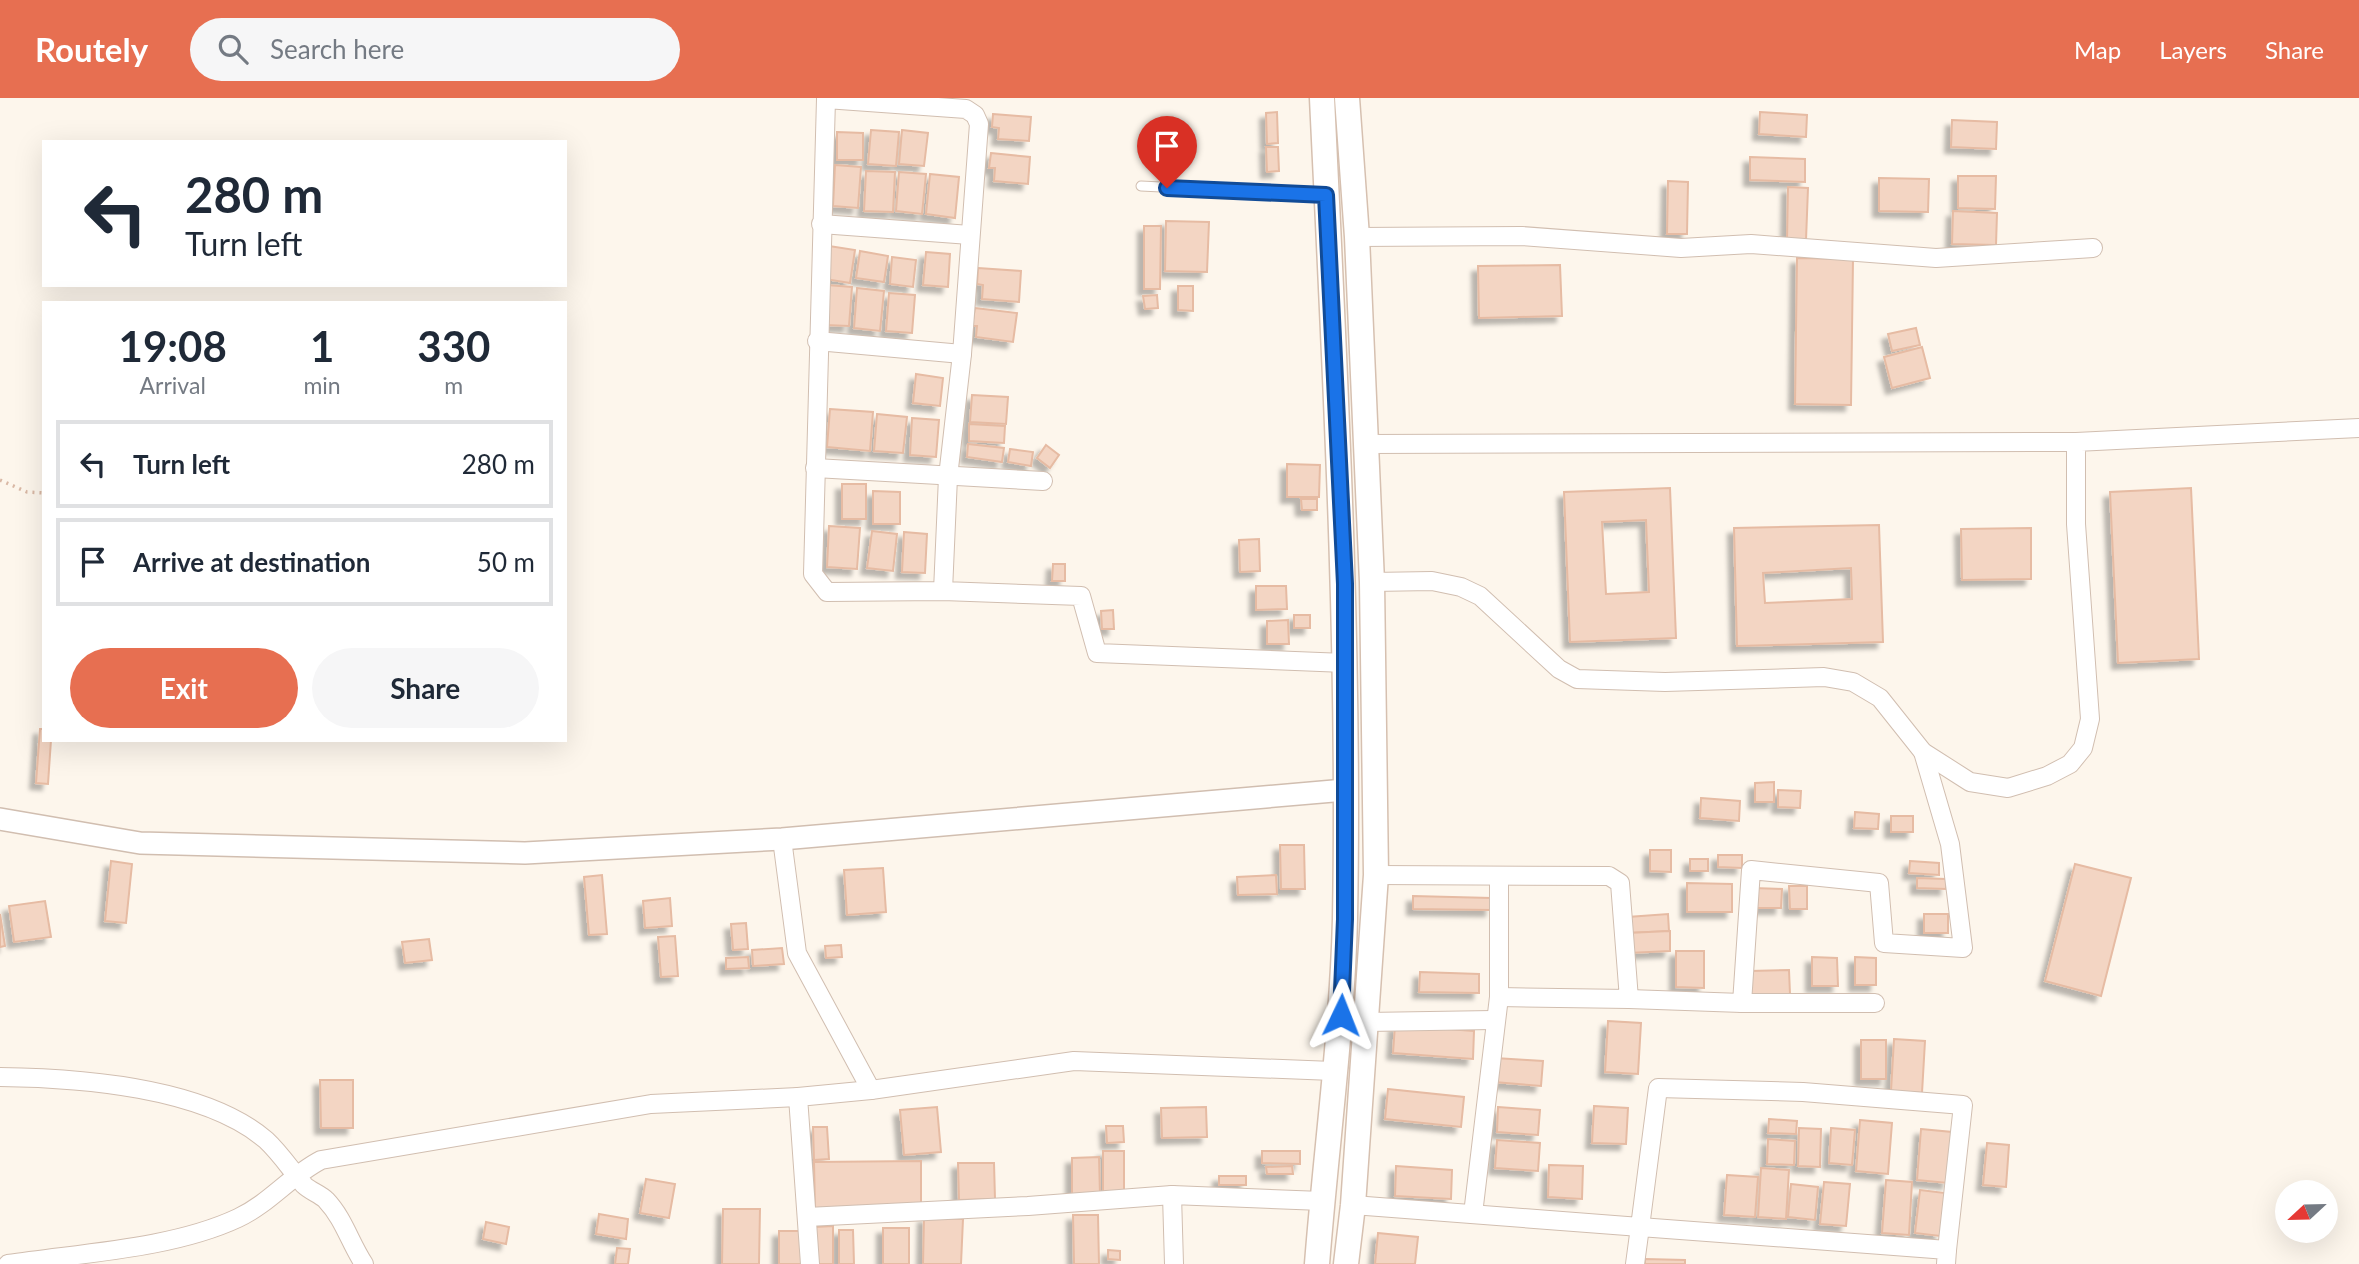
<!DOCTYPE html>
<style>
body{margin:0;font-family:Lato,sans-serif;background:#f6f6f7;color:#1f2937;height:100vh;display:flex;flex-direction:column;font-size:26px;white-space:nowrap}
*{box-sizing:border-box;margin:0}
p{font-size:23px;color:#747a83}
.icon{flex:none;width:38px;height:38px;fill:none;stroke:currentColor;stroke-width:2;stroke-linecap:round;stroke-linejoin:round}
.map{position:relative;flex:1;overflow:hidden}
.drawer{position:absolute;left:42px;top:203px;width:525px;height:441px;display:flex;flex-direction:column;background:#fff;border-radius:0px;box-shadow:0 7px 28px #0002}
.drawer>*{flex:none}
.hud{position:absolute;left:42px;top:42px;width:525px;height:147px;border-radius:0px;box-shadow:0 7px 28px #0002;background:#fff;color:#1f2937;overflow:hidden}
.needle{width:46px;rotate:248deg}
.fabs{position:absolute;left:2275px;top:1082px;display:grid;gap:14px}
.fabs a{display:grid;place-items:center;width:63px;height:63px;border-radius:50%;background:#fff;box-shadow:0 7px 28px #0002;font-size:35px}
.pin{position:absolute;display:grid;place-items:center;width:60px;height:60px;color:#fff;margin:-72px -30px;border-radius:50% 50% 50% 0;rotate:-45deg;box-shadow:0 0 7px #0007}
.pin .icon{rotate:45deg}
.me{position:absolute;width:77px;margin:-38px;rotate:2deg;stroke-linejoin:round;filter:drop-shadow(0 0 5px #0008)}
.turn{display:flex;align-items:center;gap:24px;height:147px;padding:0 28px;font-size:32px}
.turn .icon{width:91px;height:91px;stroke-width:2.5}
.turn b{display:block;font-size:49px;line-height:60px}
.eta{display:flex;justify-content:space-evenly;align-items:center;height:119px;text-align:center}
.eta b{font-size:42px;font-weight:700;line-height:49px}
.button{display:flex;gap:14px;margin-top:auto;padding:14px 28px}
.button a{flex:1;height:80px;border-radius:42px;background:#e76f51;color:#fff;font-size:28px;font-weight:700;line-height:80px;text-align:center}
.button a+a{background:#f6f6f7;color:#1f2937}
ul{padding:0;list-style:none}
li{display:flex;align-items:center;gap:21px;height:88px;margin:0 14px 10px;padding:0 14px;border:4px solid #e0e1e3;border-radius:0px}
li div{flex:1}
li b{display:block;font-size:26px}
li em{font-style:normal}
header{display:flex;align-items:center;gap:42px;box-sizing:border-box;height:98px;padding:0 35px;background:#e76f51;color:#fff}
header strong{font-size:33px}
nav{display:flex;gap:38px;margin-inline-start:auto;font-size:24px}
.search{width:490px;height:63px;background:#f6f6f7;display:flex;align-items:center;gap:18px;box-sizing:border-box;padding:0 24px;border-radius:38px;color:#747a83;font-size:26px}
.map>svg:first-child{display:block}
.building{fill:#f3d5c3;stroke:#e6bba3;stroke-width:2;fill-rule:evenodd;filter:url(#shadow)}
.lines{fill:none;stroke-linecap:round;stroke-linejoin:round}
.service-casing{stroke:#d1beb0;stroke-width:11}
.minor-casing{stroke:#d1beb0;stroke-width:20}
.tertiary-casing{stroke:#d1beb0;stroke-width:24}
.secondary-casing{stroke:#d6c0b0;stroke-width:27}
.path{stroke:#d9b8a5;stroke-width:3.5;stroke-dasharray:2 5;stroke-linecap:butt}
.service{stroke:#fff;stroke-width:9}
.minor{stroke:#fff;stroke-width:18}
.tertiary{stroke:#fff;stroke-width:21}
.secondary{stroke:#fff;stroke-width:24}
.route-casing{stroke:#114b97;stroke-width:18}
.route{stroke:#1a73e8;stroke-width:12}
</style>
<header>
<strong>Routely</strong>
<div class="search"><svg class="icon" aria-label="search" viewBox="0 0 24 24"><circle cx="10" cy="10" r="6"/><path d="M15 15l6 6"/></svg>Search here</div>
<nav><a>Map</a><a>Layers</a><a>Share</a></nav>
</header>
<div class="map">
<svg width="2359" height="1166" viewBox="0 0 2359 1166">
<defs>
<filter id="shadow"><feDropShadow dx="-6" dy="6" stdDeviation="2" flood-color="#0004"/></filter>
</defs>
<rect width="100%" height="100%" fill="#fdf6ec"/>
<g class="building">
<polygon points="1277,14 1278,45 1267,46 1266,15"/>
<polygon points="1760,14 1807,17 1806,39 1759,36"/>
<polygon points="993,16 1031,19 1029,43 998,41 999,30 992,29"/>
<polygon points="1952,22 1997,24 1996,51 1951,49"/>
<polygon points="871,32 899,34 896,68 868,66"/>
<polygon points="902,32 928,35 924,68 899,66"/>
<polygon points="837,34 863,35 863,62 837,62"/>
<polygon points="1266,49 1278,49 1279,73 1267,74"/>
<polygon points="991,55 1030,59 1028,86 994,83 995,70 989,70"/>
<polygon points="1750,59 1805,61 1805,84 1750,82"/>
<polygon points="835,67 861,69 858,110 833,108"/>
<polygon points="866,73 895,74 893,114 864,113"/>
<polygon points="899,74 926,76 922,116 896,113"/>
<polygon points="930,76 959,79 955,120 926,116"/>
<polygon points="1958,78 1996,78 1995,111 1958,110"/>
<polygon points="1879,80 1929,81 1928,114 1879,113"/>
<polygon points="1668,83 1688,84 1687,136 1667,136"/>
<polygon points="1788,89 1808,90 1806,142 1787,142"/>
<polygon points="1953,113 1997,115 1996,147 1952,146"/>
<polygon points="1166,123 1209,124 1207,174 1165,173"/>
<polygon points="1144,128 1161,128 1160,191 1144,191"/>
<polygon points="829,148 855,152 850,185 825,181"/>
<polygon points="860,153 888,158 884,184 856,180"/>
<polygon points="926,154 950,156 948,189 923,187"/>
<polygon points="892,159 916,162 913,189 890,186"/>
<polygon points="1797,160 1853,161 1851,307 1795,306"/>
<polygon points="1560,167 1562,218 1479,220 1478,168"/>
<polygon points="978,170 1021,173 1019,204 982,201 983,187 977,186"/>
<polygon points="827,187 852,189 849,228 825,227"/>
<polygon points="1178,188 1193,188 1193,213 1178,212"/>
<polygon points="857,190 884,193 880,233 854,230"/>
<polygon points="889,195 915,197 912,235 886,233"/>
<polygon points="1157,197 1158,210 1145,211 1143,198"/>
<polygon points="975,210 1017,215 1013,244 976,239 977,228 972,228"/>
<polygon points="1916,230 1920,247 1892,253 1888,236"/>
<polygon points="1922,249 1930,280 1892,290 1884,259"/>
<polygon points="916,276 943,280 940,308 913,305"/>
<polygon points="972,297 1008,299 1006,326 970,324"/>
<polygon points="830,311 873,314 870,353 827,349"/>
<polygon points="877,316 907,319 903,355 874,353"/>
<polygon points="912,320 939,322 936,359 910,357"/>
<polygon points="969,326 1005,328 1004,345 969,343"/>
<polygon points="968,346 1004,350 1002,364 967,359"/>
<polygon points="1046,347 1059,357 1050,370 1037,360"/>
<polygon points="1010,351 1033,354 1031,368 1008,364"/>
<polygon points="1287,366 1320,367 1319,399 1287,399"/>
<rect x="842" y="386" width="24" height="35"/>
<path d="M 1670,390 L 1676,540 L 1570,544 L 1564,394 ZM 1646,422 L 1649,494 L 1606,496 L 1602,424 Z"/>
<polygon points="2191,390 2199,561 2118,565 2110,394"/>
<polygon points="873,393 900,394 900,426 873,426"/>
<polygon points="1301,401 1317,401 1317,412 1302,412"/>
<path d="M 1879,427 L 1883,544 L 1737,548 L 1734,430 ZM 1851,470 L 1852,501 L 1765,505 L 1763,475 Z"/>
<polygon points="829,428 860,430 857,471 827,469"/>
<polygon points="2031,430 2031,481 1962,482 1961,431"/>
<polygon points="872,433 897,436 893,473 867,470"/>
<polygon points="904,434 927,436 925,475 902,474"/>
<polygon points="1259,441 1260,473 1240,474 1239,442"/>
<polygon points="1053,466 1065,466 1065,483 1052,483"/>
<polygon points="1256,488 1286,488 1287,511 1256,512"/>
<polygon points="1113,512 1114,531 1102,531 1101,513"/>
<rect x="1294" y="517" width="16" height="13"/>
<polygon points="1288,522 1289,546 1267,546 1267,523"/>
<polygon points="40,631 44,631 44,642 51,642 48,686 36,685"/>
<polygon points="1774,684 1774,704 1755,704 1755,685"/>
<polygon points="1778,692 1801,693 1800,710 1778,709"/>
<polygon points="1701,700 1740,703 1739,723 1700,720"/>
<polygon points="1855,714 1879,716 1878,731 1854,730"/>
<rect x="1891" y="718" width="22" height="16"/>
<polygon points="1280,747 1304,747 1305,791 1281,791"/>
<polygon points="1650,752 1671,752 1671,774 1650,773"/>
<polygon points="1718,757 1742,757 1742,770 1718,769"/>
<rect x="1690" y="761" width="18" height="12"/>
<polygon points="111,763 132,766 126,825 105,823"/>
<polygon points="1910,763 1939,765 1939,777 1909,775"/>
<polygon points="2075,766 2131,780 2101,898 2045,883"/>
<polygon points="883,770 886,814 847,817 844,772"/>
<polygon points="602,777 607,836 589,837 584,779"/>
<polygon points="1276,777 1277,796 1238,797 1237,779"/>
<polygon points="1917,780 1946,781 1946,791 1917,790"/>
<polygon points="1687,785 1732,786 1732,814 1687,814"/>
<polygon points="1789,788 1807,788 1807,811 1790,811"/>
<polygon points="1753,790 1782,791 1781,810 1753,810"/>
<polygon points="1413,798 1491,800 1491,812 1413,811"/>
<polygon points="670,800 672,828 645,830 643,803"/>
<polygon points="45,803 51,839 14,844 9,808"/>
<polygon points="0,816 5,848 0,849"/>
<polygon points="1668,816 1669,833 1629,835 1628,819"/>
<rect x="1924" y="816" width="24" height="19"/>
<polygon points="746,825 748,851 733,852 731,826"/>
<polygon points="1670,833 1670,853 1628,855 1627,835"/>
<polygon points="675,838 678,878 661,879 658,839"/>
<polygon points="429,841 432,862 405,865 402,844"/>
<polygon points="841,847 842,859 826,860 825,848"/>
<polygon points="782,850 784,866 753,868 752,852"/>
<polygon points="1676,853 1704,853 1704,890 1676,889"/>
<polygon points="748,859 749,870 726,871 726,860"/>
<polygon points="1812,859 1837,860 1838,888 1812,888"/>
<polygon points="1855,859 1876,860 1876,887 1855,887"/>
<polygon points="1789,872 1790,896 1751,897 1750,873"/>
<polygon points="1420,874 1479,876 1479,895 1419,894"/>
<polygon points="1608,923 1641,925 1638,976 1605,974"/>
<polygon points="1395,927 1474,933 1473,961 1393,955"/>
<polygon points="1894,941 1925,943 1922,995 1891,993"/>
<rect x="1861" y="942" width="25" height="39"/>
<polygon points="1495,960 1543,963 1541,988 1494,984"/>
<polygon points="320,982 353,982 353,1030 321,1030"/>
<polygon points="1388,991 1464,999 1461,1029 1385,1021"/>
<polygon points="1594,1008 1628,1010 1626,1046 1592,1045"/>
<polygon points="937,1009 941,1054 904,1057 900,1012"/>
<polygon points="1206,1009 1207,1039 1162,1040 1161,1010"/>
<polygon points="1498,1009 1540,1012 1538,1037 1497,1034"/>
<polygon points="1769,1021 1797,1023 1796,1036 1768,1035"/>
<polygon points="1860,1022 1892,1025 1888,1076 1856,1073"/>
<polygon points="1106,1028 1123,1028 1124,1044 1107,1045"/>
<polygon points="813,1029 827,1029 829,1061 814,1062"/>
<polygon points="1799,1030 1821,1031 1820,1069 1798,1068"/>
<polygon points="1831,1030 1855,1032 1852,1067 1829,1065"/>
<polygon points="1921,1031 1952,1034 1948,1085 1917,1082"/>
<polygon points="1768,1041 1795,1043 1794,1067 1767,1066"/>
<polygon points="1497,1042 1540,1045 1538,1073 1495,1070"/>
<polygon points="1987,1045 2009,1047 2006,1089 1983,1087"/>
<rect x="1103" y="1053" width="21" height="41"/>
<polygon points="1262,1053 1300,1053 1300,1066 1262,1065"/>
<polygon points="1099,1059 1100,1097 1072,1097 1072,1060"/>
<polygon points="921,1063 921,1111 815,1112 814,1064"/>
<polygon points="958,1065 994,1065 995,1101 959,1102"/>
<polygon points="1549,1067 1583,1068 1582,1101 1548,1099"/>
<polygon points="1292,1068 1293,1076 1267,1076 1266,1069"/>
<polygon points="1396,1068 1452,1072 1451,1101 1395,1098"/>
<polygon points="1761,1070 1789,1072 1786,1121 1758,1119"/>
<polygon points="1727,1077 1758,1079 1755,1119 1724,1117"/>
<rect x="1219" y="1078" width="27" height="9"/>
<polygon points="646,1081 675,1086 669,1120 640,1115"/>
<polygon points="1886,1082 1912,1084 1909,1137 1882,1135"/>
<polygon points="1824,1084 1850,1086 1846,1128 1820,1126"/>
<polygon points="1791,1086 1818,1089 1815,1122 1788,1119"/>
<polygon points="1920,1092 1945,1095 1940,1138 1915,1135"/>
<polygon points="723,1111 760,1111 759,1166 722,1166"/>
<polygon points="599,1116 628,1121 626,1141 596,1136"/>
<polygon points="1073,1117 1098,1117 1099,1166 1074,1166"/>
<polygon points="924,1119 963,1121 961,1166 923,1166"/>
<polygon points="486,1124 509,1129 506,1146 483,1141"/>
<polygon points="833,1128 833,1166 815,1166 815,1129"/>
<rect x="883" y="1130" width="26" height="36"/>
<polygon points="839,1132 853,1132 854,1166 839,1166"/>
<polygon points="779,1133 805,1133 804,1166 779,1166"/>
<polygon points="1378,1135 1418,1139 1415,1166 1375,1166"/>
<polygon points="617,1150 630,1151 628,1166 615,1166"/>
<polygon points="1108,1152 1120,1153 1120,1162 1108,1161"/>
<polygon points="1645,1161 1685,1162 1685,1166 1645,1166"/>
</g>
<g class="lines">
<g class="service-casing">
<polyline id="service" points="1141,88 1324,97"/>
</g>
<g class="minor-casing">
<g id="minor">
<polyline points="821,126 970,137"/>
<polyline points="1357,139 1522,138 1681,150 1751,146 1936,160 2093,150"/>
<polyline points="817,243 962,256"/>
<polyline points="1366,346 2076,344"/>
<polyline points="815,370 1043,383"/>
<polyline points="1372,484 1432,483 1461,489 1480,498 1559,571 1577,581 1665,584 1824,579 1853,584 1880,600 1923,654 1970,684 2008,690 2047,678 2070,666 2083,650 2090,621 2076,426 2076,344 2359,330"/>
<polyline points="943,493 827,494 813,476 826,1 966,11 975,17 979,26 962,256 948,379 943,493 1081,498 1097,555 1345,565"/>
<polyline points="782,741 797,855 871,992"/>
<polyline points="1376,777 1609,778 1620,785 1629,901 1499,899"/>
<polyline points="1629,901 1742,905 1751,772 1879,785 1884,845 1963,850 1950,746 1923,654"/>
<polyline points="1742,905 1875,905"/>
<polyline points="1366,924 1493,922"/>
<path d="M 0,979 C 79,980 204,989 266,1042 C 281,1056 291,1072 304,1087 C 310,1093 320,1096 326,1102 C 344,1121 350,1145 364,1166"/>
<polyline points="1353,1107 1640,1129 1658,990 1803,994 1963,1007 1947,1152"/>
<polyline points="1473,1116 1499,899 1499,780"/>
<polyline points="807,1119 1028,1108 1172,1097"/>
<path d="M 8,1166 C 80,1155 172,1151 238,1120 C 270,1105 290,1078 321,1062 L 651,1006 L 798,999"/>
<polyline points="810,1166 798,999 871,992 1074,963 1333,973"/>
<polyline points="1174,1166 1172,1097 1322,1103"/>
<polyline points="1635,1166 1640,1129 1947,1152 1946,1166"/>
</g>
</g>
<g class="tertiary-casing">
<polyline id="tertiary" points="0,721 140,745 525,755 782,741 1345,692"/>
</g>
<g class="secondary-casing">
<g id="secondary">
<path d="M 1317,1166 C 1326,1051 1342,936 1345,821 C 1350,547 1335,274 1322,0"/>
<polyline points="1346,1166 1353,1107 1376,777 1372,484 1357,139 1347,0"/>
</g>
</g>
<polyline class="path" points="0,382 27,394 44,395"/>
<use href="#service" class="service"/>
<use href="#minor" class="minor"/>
<use href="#tertiary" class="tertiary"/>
<use href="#secondary" class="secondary"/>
</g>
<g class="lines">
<g class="route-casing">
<polyline id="route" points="1167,90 1326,97 1345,486 1345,821 1341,917"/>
</g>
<use href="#route" class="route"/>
</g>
</svg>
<div class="fabs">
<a><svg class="needle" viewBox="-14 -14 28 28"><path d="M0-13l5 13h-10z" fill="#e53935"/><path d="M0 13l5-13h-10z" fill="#747a83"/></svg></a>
</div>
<div class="pin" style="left:1167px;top:90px;background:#d93025"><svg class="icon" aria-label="arrive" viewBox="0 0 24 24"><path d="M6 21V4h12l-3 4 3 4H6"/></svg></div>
<svg class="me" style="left:1341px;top:917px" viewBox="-20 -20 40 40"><path d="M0-17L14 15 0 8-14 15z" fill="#1a73e8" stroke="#fff" stroke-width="4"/></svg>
<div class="hud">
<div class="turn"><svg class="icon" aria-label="left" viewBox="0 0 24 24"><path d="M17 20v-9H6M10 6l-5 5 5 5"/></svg><div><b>280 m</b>Turn left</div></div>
</div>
<section class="drawer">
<div class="eta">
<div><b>19:08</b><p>Arrival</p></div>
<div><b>1</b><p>min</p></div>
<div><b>330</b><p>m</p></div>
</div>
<ul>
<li><svg class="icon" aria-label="left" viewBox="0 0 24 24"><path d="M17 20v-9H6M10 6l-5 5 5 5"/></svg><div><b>Turn left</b></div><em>280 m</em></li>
<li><svg class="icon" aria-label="arrive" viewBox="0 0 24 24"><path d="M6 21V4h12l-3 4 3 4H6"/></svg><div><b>Arrive at destination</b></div><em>50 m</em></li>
</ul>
<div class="button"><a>Exit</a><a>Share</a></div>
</section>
</div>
